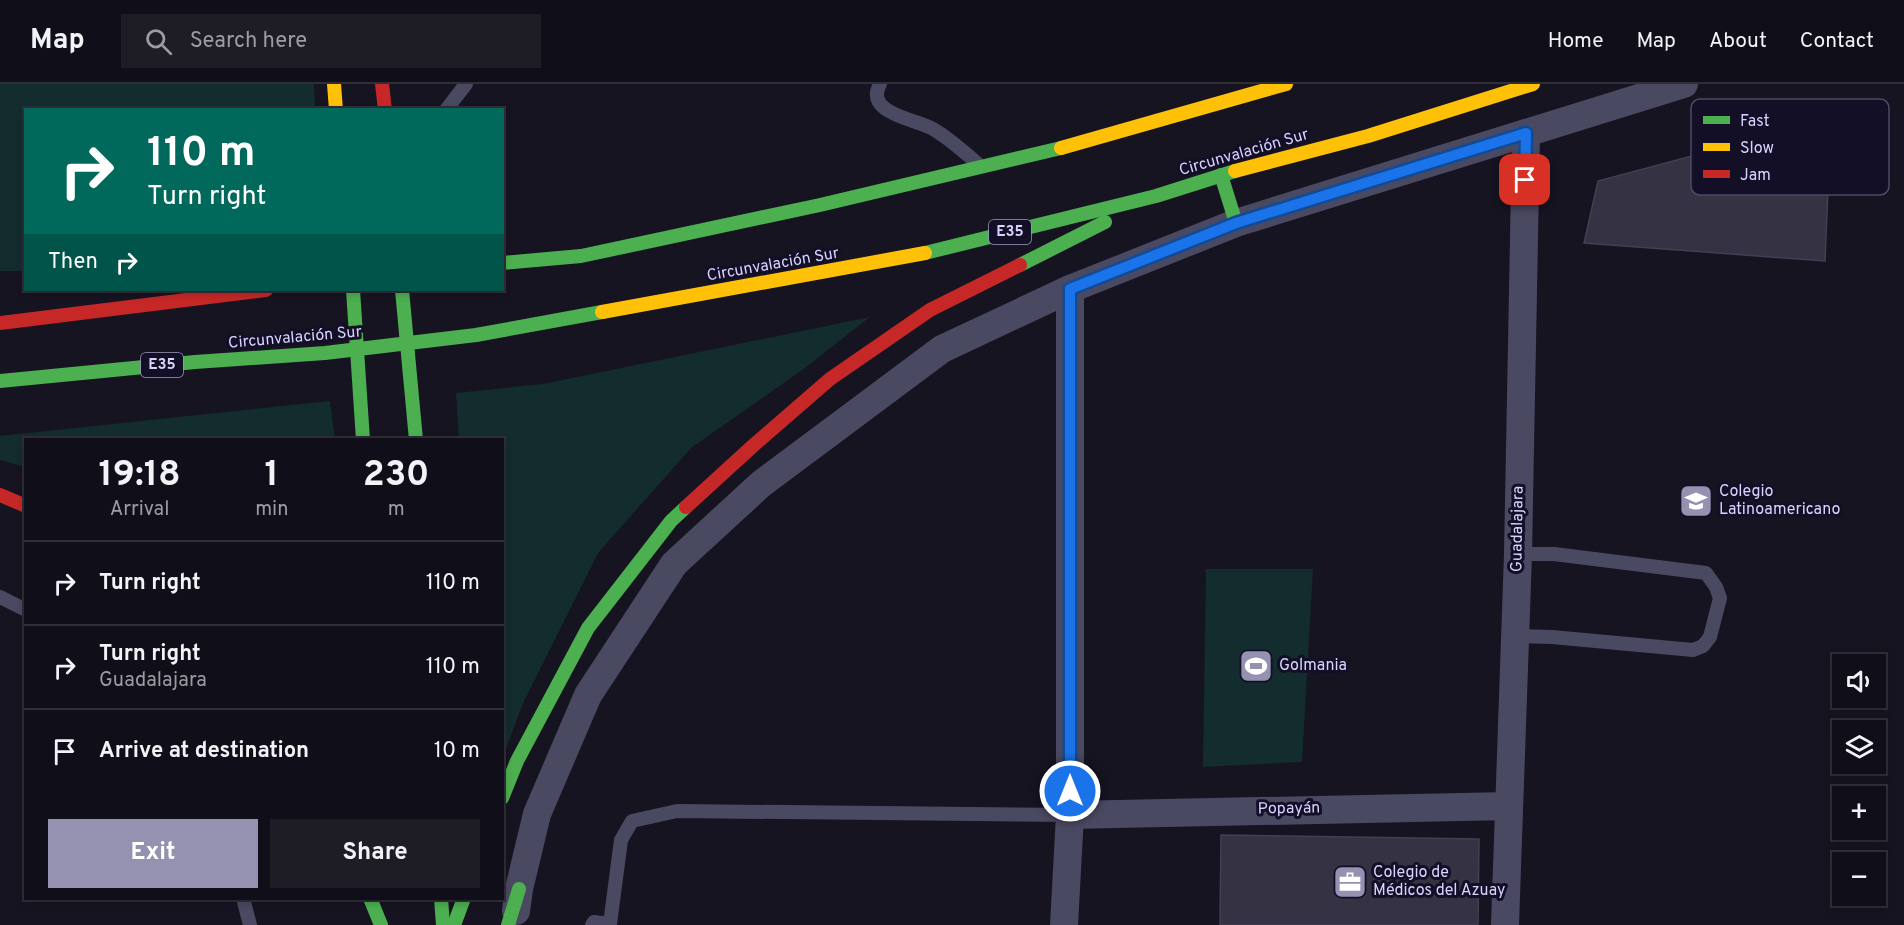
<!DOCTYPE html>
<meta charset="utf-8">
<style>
body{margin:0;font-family:Overpass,sans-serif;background:#1e1d26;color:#f1f3f6;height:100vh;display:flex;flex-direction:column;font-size:22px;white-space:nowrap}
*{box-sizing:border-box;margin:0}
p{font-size:20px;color:#9c9ca2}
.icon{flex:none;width:33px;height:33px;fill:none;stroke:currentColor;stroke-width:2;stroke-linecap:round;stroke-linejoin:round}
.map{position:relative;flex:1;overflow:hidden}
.side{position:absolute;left:24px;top:354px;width:480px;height:462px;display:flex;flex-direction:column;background:#100f19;border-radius:0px;box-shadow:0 3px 9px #0003,0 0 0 2px #302f38}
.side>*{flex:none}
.hud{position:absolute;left:24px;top:24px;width:480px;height:183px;border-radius:0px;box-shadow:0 3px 9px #0003,0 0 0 2px #302f38;background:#00695c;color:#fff;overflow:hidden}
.controls{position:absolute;left:1832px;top:570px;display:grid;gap:12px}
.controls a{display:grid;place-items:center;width:54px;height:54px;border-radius:0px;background:#100f19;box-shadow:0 3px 9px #0003,0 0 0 2px #302f38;font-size:30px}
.pin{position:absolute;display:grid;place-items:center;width:51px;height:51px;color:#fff;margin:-26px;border-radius:12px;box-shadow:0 3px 9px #0006}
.me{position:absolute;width:66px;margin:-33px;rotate:0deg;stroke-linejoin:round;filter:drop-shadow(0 0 4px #0008)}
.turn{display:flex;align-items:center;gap:21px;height:126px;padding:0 24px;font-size:27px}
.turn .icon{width:78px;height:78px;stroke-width:2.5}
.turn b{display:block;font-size:42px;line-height:51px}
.then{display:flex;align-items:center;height:57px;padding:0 24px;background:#0003;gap:12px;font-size:22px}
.eta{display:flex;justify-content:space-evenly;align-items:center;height:102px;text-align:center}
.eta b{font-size:36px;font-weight:700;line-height:42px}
.action{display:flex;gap:12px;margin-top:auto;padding:12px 24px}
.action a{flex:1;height:69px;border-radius:0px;background:#9591b1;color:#fff;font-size:24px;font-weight:700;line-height:69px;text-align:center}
.action a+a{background:#1e1d26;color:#f1f3f6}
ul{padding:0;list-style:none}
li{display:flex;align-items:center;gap:18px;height:84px;padding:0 24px;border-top:2px solid #302f38}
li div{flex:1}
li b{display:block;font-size:22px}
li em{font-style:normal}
header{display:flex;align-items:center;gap:36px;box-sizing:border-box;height:84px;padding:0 30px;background:#100f19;border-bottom:2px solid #302f38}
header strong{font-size:28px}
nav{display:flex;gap:33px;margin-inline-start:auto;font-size:21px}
.search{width:420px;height:54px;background:#1e1d26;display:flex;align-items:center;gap:15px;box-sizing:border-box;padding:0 21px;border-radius:0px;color:#9c9ca2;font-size:22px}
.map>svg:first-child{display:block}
.green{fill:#132c2d}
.building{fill:#343243;stroke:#433f54;stroke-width:1.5}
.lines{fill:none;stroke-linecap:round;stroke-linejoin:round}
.lane{stroke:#4a4962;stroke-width:14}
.street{stroke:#4a4962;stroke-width:28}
.fast{stroke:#4caf50;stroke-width:14}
.slow{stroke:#ffc107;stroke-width:14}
.jam{stroke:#c62828;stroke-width:14}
.route-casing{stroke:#114b97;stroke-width:15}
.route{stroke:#1a73e8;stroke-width:10}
.labels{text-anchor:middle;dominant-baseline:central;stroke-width:6;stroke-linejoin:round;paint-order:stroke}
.shield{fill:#130f26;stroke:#9e99be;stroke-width:1.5}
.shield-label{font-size:15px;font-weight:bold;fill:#d9d4ff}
.street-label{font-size:16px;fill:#d9d4ff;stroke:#130f26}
.poi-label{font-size:16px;fill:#d9d4ff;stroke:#130f26;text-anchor:start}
.key{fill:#130f26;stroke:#4e4a67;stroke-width:1.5}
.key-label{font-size:16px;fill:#d9d4ff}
</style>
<header>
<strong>Map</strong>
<div class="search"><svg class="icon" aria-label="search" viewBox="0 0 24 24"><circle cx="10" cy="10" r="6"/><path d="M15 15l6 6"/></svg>Search here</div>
<nav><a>Home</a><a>Map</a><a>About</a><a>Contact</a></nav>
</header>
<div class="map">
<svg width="1904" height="841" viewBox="0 0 1904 841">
<rect width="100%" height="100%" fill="#161421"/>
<g class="green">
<polygon points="0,0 314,0 315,25 26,26 25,187 0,187"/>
<polygon points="870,233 805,284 691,364 598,469 523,619 503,673 502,356 459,355 456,309 543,300"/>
<polygon points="330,317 335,355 26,356 25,383 0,376 0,352"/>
<polygon points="1206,485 1313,485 1302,678 1203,683"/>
</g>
<g class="building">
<polygon points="1831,35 1825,177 1584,159 1598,97"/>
<polygon points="1221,751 1479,755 1478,841 1220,841"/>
</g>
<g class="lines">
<g class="lane">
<path d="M 880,0 C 864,30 916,35 933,45 C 949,54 964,68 978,80"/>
<polyline points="446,26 466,0"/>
<polyline points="0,513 26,526"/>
<polyline points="1515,552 1552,553 1693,566 1703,562 1710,553 1720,514 1716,503 1706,489 1554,470 1518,470"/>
<polyline points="243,814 250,841"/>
<polyline points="592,841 594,838 610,840 621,756 632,737 677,727 1070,731"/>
</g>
<g class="street">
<polyline points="1070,731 1509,722"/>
<polyline points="516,827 519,805 537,730 588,611 674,480 761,400 942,265 1070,205 1236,139 1684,0"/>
<polyline points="1064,841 1070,731 1070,205"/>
<polyline points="1505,841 1518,470 1526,49"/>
</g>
<g class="fast">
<polyline points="1221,91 1236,139"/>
<polyline points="925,169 1156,112 1235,87"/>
<polyline points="502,179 581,172 820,121 1061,64"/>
<polyline points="1020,181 1105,138"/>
<polyline points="353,206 363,356"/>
<polyline points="402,206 416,356"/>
<polyline points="0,297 195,278 325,269 476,251 602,228"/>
<polyline points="502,714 517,677 588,544 671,437 686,423"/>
<polyline points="370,814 381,841"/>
<polyline points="441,814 443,841"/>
<polyline points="454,841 464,814"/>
<polyline points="508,841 519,805"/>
</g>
<g class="slow">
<polyline points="334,0 336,26"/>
<polyline points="1061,64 1286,0"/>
<polyline points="1235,87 1368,52 1533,0"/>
<polyline points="602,228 925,169"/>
</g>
<g class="jam">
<polyline points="382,0 385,26"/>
<polyline points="0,239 266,206"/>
<polyline points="0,411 26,422"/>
<polyline points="686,423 755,360 830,295 930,226 1020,181"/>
</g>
</g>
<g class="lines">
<g class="route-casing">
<polyline id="route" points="1070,707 1070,205 1236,139 1526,49 1525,96"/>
</g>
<use href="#route" class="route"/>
</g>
<defs>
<g id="school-square" transform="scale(1.725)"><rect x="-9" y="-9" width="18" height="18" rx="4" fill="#9591b1" stroke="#130f26"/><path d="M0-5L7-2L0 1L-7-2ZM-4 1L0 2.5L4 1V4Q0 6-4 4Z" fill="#fff"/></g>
<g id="stadium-square" transform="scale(1.725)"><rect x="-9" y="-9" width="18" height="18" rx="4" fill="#9591b1" stroke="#130f26"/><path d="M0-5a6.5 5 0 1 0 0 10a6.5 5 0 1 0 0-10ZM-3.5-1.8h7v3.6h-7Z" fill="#fff"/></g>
<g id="office-square" transform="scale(1.725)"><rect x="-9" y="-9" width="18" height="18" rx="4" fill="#9591b1" stroke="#130f26"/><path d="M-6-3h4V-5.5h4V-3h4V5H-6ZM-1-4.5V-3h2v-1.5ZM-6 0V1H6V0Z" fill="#fff"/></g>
</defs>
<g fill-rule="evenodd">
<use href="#school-square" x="1696" y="417"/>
<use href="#stadium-square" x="1256" y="582"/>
<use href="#office-square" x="1350" y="798"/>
</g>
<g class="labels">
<g class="shield">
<rect x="989" y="136" width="42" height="24" rx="4.5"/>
<rect x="141" y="269" width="42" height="24" rx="4.5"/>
</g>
<g class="shield-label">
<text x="1010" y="148">E35</text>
<text x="162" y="281">E35</text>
</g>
<g class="street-label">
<text transform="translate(1244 69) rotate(-16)">Circunvalación Sur</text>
<text transform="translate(773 181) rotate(-10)">Circunvalación Sur</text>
<text transform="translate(295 254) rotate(-5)">Circunvalación Sur</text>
<text transform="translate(1518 445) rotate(-89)">Guadalajara</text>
<text transform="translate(1289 725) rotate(-1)">Popayán</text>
</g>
<g class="poi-label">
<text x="1719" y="408">Colegio<tspan x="1719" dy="18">Latinoamericano</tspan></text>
<text x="1279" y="582">Golmania</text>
<text x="1373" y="789">Colegio de<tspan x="1373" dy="18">Médicos del Azuay</tspan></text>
</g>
</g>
<rect x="1691" y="15" width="198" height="96" rx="9" class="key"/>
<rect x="1703" y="32" width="27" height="8" fill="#4caf50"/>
<rect x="1703" y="59" width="27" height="8" fill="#ffc107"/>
<rect x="1703" y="86" width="27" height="8" fill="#c62828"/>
<g class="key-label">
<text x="1740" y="42">Fast</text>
<text x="1740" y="69">Slow</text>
<text x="1740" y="96">Jam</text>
</g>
</svg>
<div class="controls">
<a><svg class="icon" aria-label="sound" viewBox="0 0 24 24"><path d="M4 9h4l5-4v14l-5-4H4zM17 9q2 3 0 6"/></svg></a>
<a><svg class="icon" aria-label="layers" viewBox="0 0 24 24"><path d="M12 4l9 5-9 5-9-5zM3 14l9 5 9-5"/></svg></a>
<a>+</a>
<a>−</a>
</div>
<div class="pin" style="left:1525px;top:96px;background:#d93025"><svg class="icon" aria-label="arrive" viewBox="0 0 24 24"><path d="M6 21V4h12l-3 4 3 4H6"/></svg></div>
<svg class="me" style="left:1070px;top:707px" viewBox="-20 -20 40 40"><circle r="17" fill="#1a73e8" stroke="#fff" stroke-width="3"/><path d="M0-11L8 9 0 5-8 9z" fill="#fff"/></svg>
<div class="hud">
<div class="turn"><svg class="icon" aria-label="right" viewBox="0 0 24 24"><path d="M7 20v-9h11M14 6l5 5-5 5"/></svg><div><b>110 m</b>Turn right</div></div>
<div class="then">Then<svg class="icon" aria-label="right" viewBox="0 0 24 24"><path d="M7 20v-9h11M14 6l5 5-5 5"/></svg></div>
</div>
<section class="side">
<div class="eta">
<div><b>19:18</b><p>Arrival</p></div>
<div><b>1</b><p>min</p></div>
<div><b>230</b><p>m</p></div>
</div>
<ul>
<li><svg class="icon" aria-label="right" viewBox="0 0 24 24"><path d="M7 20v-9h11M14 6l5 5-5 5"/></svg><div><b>Turn right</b></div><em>110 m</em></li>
<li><svg class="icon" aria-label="right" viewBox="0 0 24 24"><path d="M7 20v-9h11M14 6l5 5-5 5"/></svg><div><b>Turn right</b><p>Guadalajara</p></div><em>110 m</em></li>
<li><svg class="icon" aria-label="arrive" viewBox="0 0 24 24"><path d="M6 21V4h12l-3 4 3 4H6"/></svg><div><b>Arrive at destination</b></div><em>10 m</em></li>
</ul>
<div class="action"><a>Exit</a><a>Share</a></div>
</section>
</div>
